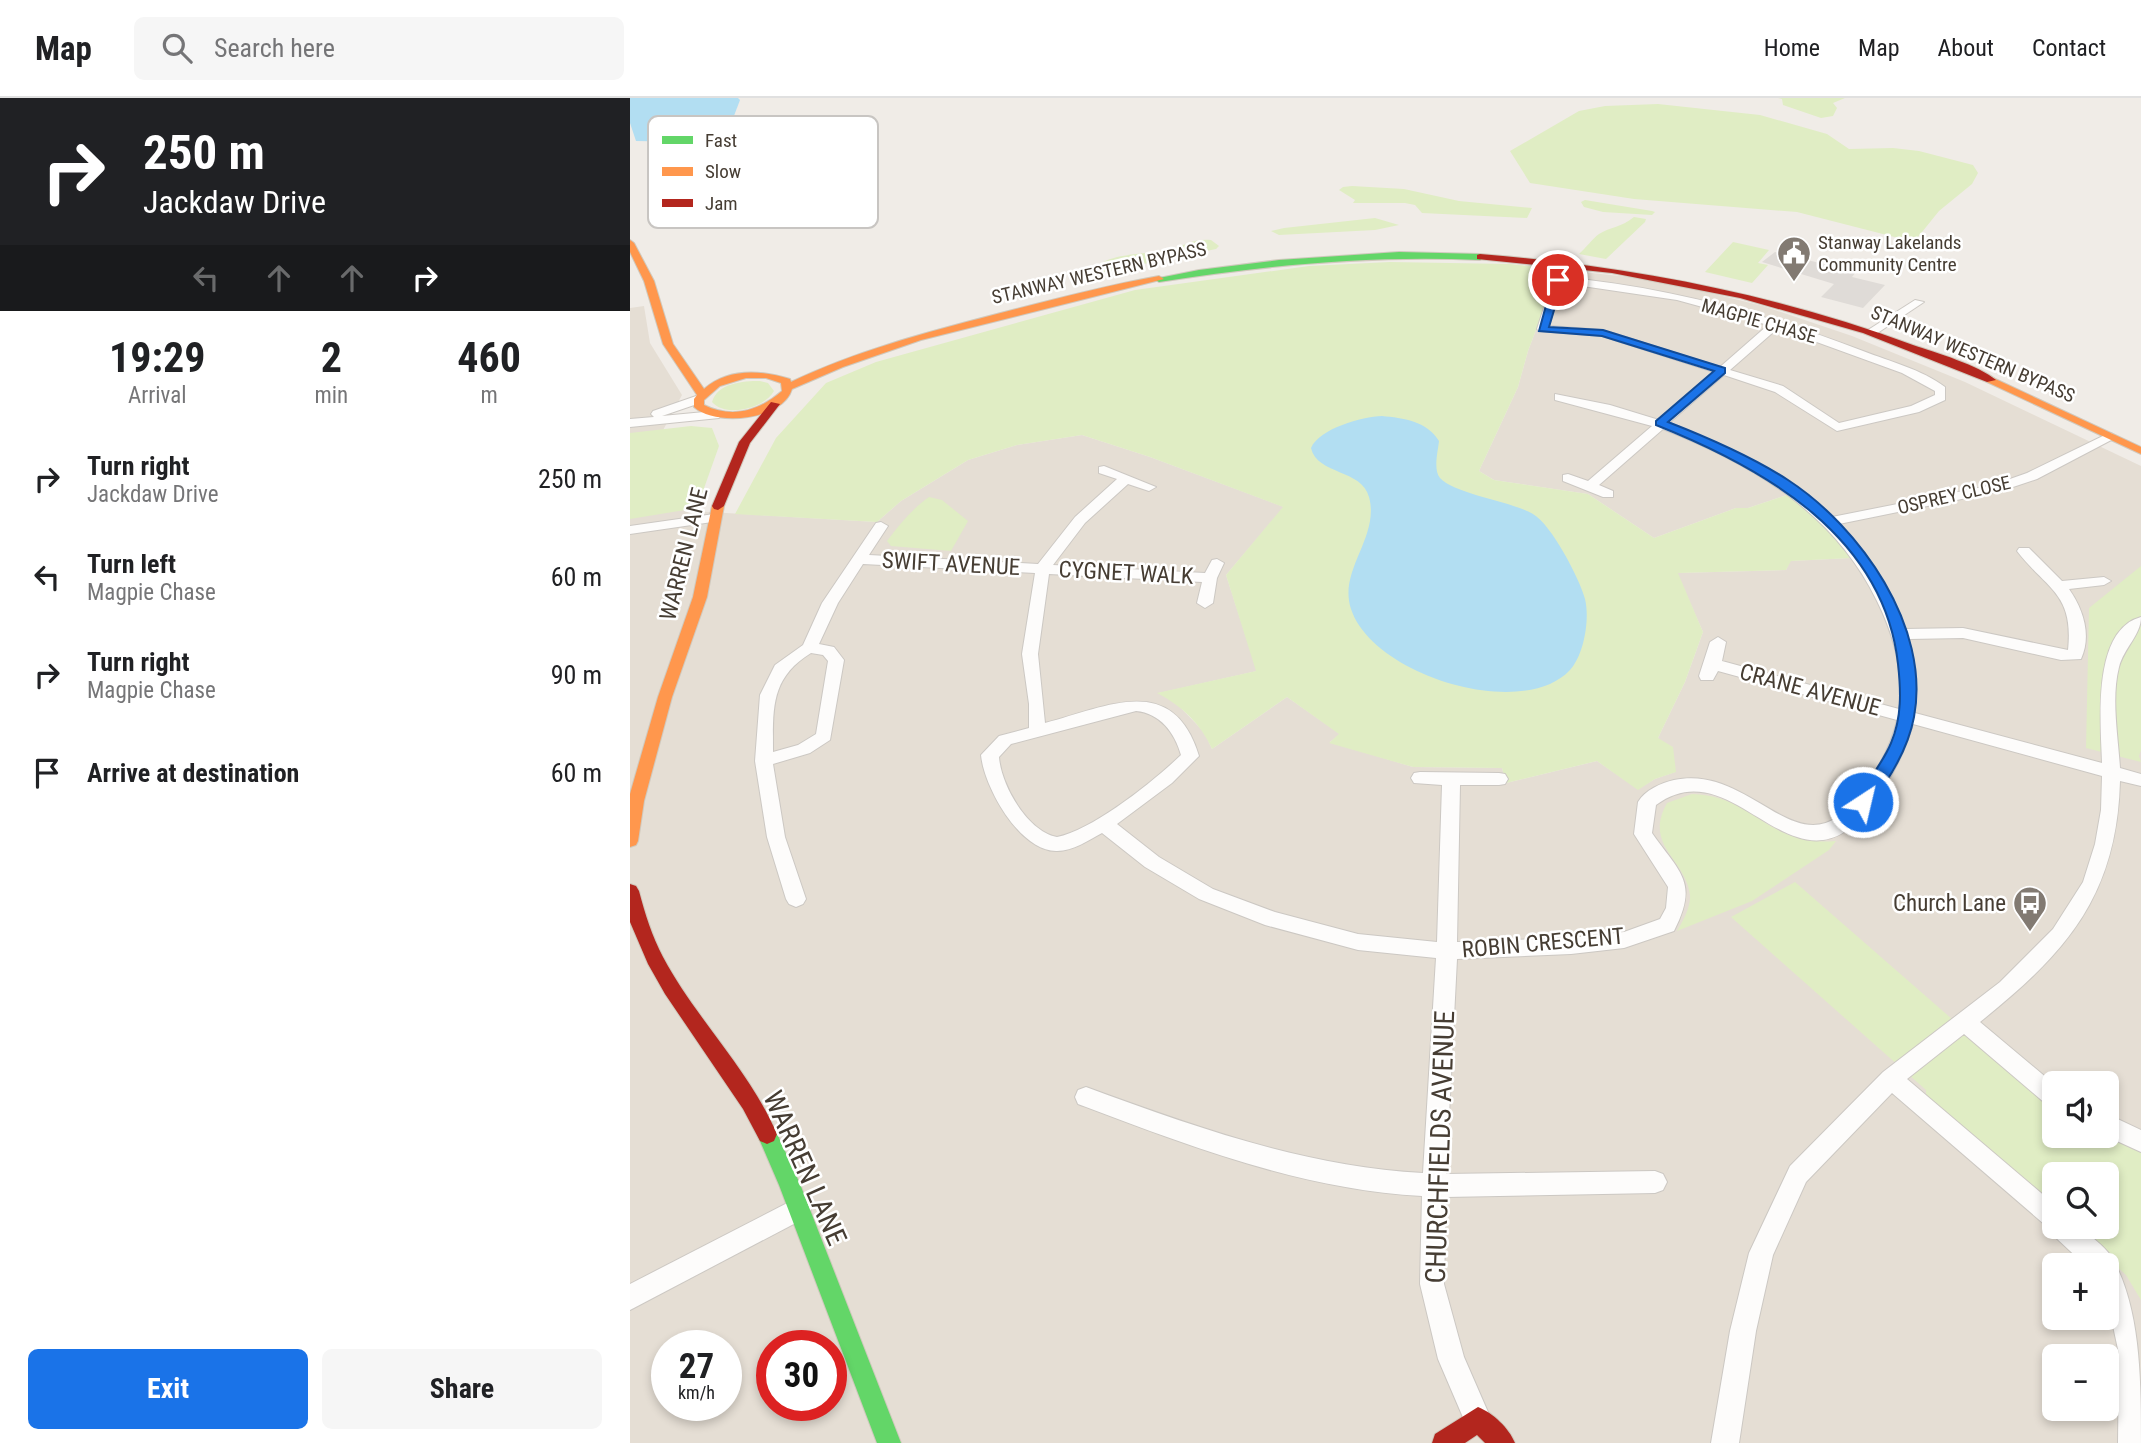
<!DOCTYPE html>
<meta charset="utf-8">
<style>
body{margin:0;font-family:"Roboto Condensed",sans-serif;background:#f6f6f6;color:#202124;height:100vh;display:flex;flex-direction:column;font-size:26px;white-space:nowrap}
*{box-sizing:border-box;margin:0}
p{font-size:23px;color:#757577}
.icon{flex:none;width:38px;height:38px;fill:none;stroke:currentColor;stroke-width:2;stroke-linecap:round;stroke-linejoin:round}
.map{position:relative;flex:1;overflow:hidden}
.panel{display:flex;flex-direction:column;background:#fff;width:630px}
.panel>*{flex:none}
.banner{background:#202124;color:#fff;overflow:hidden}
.fabs{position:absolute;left:1412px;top:973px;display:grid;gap:14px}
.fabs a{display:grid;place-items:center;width:77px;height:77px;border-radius:10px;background:#fff;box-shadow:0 4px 10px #0003;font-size:35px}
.speed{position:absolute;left:21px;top:1232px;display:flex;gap:14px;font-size:35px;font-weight:700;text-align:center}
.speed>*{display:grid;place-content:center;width:91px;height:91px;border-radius:50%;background:#fff;box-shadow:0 4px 10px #0003;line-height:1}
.speed small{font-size:18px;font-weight:400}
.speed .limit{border:10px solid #d22;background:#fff;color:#111}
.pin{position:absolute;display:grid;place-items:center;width:60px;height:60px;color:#fff;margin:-30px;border:4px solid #fff;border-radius:50%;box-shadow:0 2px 7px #0007}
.me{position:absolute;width:77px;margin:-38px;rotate:35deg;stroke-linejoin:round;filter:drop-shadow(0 0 5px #0008)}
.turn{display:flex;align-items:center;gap:24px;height:147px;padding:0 28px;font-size:32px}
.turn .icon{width:91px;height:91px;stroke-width:2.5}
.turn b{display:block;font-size:49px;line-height:60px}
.lanes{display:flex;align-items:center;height:66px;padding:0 28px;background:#0003;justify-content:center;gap:35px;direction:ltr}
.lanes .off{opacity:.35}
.eta{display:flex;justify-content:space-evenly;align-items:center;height:119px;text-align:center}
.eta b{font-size:42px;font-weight:700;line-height:49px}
.button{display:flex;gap:14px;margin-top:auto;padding:14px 28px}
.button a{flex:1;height:80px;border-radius:10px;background:#1a73e8;color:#fff;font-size:28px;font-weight:700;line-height:80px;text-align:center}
.button a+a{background:#f6f6f6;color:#202124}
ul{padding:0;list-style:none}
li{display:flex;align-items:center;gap:21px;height:98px;padding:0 28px}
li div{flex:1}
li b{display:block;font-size:26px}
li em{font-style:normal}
header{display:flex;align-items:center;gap:42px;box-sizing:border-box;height:98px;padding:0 35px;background:#fff;border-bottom:2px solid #e0e0e0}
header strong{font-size:33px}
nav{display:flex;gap:38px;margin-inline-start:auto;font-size:24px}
.search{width:490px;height:63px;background:#f6f6f6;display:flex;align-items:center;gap:18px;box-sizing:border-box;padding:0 24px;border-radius:10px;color:#757577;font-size:26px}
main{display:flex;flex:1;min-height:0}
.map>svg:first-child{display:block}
.residential{fill:#e5ded4;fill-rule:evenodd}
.green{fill:#e0edc4}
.parking{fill:#dfdbd7}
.water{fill:#b2def2}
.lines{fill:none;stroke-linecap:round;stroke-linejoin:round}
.street-casing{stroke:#ccc8c3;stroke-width:2}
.fast-casing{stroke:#d0c9bd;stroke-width:2}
.slow-casing{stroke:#d0c9bd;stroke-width:2}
.jam-casing{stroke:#d0c9bd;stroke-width:2}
.street{fill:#fdfcfb;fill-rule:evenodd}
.fast{fill:#63d668;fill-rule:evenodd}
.slow{fill:#ff974d;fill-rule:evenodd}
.jam{fill:#b3261e;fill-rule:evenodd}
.route{fill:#1a73e8;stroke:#114b97;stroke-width:2}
.labels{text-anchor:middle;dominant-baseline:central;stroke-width:5;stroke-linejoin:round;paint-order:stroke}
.far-poi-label{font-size:19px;fill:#463d33;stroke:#fff;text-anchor:start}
.far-street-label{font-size:19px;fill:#463d33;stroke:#fff}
.street-label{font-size:23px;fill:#463d33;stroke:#fff}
.poi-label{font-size:23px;fill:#463d33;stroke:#fff;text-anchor:end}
.near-street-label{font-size:28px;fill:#463d33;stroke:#fff}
.key{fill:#fff;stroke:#c8c5c2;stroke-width:2}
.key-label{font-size:19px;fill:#463d33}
</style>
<header>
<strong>Map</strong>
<div class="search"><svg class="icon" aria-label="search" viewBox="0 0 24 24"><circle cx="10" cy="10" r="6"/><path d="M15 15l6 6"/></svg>Search here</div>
<nav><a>Home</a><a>Map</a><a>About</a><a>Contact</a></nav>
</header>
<main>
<section class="panel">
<div class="banner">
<div class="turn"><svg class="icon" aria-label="right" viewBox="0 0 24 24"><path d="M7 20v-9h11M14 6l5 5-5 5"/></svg><div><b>250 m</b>Jackdaw Drive</div></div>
<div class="lanes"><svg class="icon off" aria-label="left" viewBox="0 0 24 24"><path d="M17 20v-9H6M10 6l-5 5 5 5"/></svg><svg class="icon off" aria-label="ahead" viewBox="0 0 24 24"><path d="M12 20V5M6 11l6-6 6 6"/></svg><svg class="icon off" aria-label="ahead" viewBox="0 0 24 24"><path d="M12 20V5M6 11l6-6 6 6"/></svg><svg class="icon" aria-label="right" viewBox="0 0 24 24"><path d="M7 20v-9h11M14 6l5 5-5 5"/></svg></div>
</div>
<div class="eta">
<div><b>19:29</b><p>Arrival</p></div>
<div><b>2</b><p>min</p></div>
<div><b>460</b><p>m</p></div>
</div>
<ul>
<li><svg class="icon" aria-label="right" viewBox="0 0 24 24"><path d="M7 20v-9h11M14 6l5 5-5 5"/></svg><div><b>Turn right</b><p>Jackdaw Drive</p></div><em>250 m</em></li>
<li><svg class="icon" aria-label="left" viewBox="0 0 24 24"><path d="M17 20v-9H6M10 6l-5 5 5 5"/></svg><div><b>Turn left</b><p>Magpie Chase</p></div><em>60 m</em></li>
<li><svg class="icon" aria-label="right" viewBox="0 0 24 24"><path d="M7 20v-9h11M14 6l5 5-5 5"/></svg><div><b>Turn right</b><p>Magpie Chase</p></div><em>90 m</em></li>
<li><svg class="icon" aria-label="arrive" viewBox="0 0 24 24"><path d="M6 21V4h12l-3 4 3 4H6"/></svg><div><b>Arrive at destination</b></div><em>60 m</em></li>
</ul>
<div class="button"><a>Exit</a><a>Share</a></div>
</section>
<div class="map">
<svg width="1511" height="1345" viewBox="0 0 1511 1345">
<rect width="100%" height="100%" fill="#f0ece7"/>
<path class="residential" d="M 933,172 L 999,179 L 1072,193 L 1133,208 L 1222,238 L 1335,284 L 1511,368 L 1511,1345 L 0,1345 L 0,210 L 14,208 L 20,245 L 52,297 L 25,347 L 63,413 L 247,424 L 271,403 L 338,362 L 387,347 L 452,337 L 520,359 L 654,409 L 596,477 L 627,573 L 529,595 L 547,606 L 574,634 L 582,651 L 657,599 L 710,636 L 700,644 L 783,669 L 872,670 L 876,685 L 967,663 L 1008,691 L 1025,681 L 1045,674 L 1028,640 L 1055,584 L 1073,534 L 1047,475 L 1156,472 L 1160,463 L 1220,460 L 1157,397 L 1118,410 L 1106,410 L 1024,440 L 958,396 L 864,382 L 849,373 L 888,289 L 898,253 L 926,179 ZM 1424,985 L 1477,985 L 1477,1038 L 1424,1038 ZM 1424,1076 L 1477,1076 L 1477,1129 L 1424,1129 ZM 1424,1167 L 1477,1167 L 1477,1220 L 1424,1220 ZM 37,1248 L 96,1248 L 96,1307 L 37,1307 ZM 142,1248 L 201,1248 L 201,1307 L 142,1307 ZM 1424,1258 L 1477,1258 L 1477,1311 L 1424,1311 Z"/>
<g class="green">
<polygon points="1148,0 1215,0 1203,5 1207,10 1203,18 1191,20 1153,7 1152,1"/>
<polygon points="1028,6 1130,17 1197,36 1219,51 1263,50 1289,53 1343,67 1348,75 1342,86 1309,113 1284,144 1167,114 1004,101 900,85 880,53 949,13 975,8"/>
<polygon points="722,88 774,91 829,103 902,110 897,120 792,115 785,107 775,105 723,105 725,102 709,92 713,89"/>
<polygon points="955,102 1022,113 1025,114 1022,117 973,114 954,109 951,104"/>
<path d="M 1004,119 L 1016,121 L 1015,124 L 976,161 L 949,156 C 956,150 962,141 969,136 C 980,129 992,129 1004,119 Z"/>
<polygon points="745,120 769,127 745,132 649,137 641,133 654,130"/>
<path d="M 581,142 L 589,148 L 586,151 L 470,175 L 463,173 C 476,153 522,157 543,151 C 559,146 562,141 581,142 Z"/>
<polygon points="1103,144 1139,152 1128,165 1138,167 1122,185 1075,174"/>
<path d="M 760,164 L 880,166 L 933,172 L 926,179 L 898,253 L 888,289 L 849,373 L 864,382 L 958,396 L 1024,440 L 1106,410 L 1118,410 L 1157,397 L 1191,425 L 1222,460 L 1161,463 L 1156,472 L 1048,475 L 1073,534 L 1055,584 L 1028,640 L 1043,649 L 1046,674 L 1025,681 L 1008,692 L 967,663 L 876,685 L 872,670 L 783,669 L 699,645 L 709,636 L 657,599 L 582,651 C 571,626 552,608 527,595 L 626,573 L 596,477 L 653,409 L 520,359 L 452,337 L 387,347 L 338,362 L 271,403 L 247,424 L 105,416 L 146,340 L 196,285 L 246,264 L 505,192 L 679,168 Z"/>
<path d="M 130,283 L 138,285 L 144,293 C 134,311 96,320 82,304 C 87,285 113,283 130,283 Z"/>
<polygon points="61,328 82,330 89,348 67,410 0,421 0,335"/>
<path d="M 299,399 L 312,402 L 338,423 L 321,453 L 261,448 L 257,443 C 270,426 282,411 299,399 Z"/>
<polygon points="1511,468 1511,652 1509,658 1511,664 1456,650 1459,510"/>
<path d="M 1062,696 C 1113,698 1127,728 1168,740 C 1181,744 1193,744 1206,743 L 1199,752 L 1122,803 L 1047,833 C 1053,823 1061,809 1060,797 C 1056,761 1013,748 1037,705 Z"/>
<polygon points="1165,784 1424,1010 1424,1038 1477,1038 1511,1050 1511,1202 1496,1177 1444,1129 1477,1129 1477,1076 1424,1076 1424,1112 1348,1044 1296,1010 1296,992 1101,819"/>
</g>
<polygon class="parking" points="1145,154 1226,174 1222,179 1255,187 1233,210 1191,199 1204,186 1132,164"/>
<g class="water">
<polygon points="0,0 108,0 110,2 99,31 56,44 6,43 0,25"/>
<path d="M 752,318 C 773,320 797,323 809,343 C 808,353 803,372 810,380 C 824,396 881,403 903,416 C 921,426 950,481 955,501 C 960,521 954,557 940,572 C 893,623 743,578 721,511 C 708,472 750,439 739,399 C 732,371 687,377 681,350 C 690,330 732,319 752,318 Z"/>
</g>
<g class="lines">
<g class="street-casing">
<g id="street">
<path d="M 928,179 C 1034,188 1134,215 1233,253 C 1261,264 1291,271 1315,289 L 1315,302 L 1289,314 L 1207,333 L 1145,294 L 1094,277 L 1039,325 C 1100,349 1154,376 1202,419 L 1363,387 L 1397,375 L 1477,336 L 1481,335 L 1487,339 L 1407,381 L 1371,393 L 1209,426 L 1248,475 L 1275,531 L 1333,530 L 1438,552 C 1444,495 1417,492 1387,453 L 1389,450 L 1399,450 L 1432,483 L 1474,479 L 1481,483 L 1474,487 L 1439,491 C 1453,511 1462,537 1451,561 L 1431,562 L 1333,540 L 1279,541 L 1286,575 L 1285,615 L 1472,665 C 1471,627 1461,532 1511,519 C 1511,537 1494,550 1489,569 C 1481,600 1488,638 1490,670 L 1511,676 L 1511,688 L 1490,683 C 1487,798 1436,855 1350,924 L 1424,986 L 1424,1009 L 1416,1006 L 1334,936 L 1277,981 L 1424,1106 L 1424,1129 L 1450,1129 C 1460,1138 1473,1147 1481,1158 C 1511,1209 1511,1283 1511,1345 L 1488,1345 L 1489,1256 L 1477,1200 L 1477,1167 L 1455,1167 L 1423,1137 L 1421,1132 L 1262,995 L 1176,1084 L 1143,1157 L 1126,1233 L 1109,1345 L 1081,1345 L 1100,1233 L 1119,1155 L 1160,1068 L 1253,974 L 1370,884 L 1423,831 L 1453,784 L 1465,746 L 1471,712 L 1472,678 L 1283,626 C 1275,654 1260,683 1242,707 C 1165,811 1106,647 1026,707 L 1022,735 C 1050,775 1069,784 1044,833 L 994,850 L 941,856 L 827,861 L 816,1076 L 1025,1073 L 1033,1076 L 1037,1084 L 1033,1092 L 1025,1095 L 816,1099 L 814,1186 L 834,1259 L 861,1321 L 858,1331 L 848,1334 L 838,1331 L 808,1261 L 790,1186 L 792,1098 C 673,1092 559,1048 448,1006 L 445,999 L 448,992 L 456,989 C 565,1029 676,1069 793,1075 L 806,860 L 728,852 L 635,827 L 569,801 L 515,769 L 472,735 C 459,742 443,753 427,753 C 390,754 354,689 351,657 L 369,638 L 399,630 L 399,606 L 392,556 L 405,475 L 233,466 L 208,505 L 189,546 L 204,549 L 214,562 L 200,642 L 180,655 L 143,666 L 155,739 L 176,801 L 173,806 L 166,809 L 159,806 L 156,801 L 137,739 L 125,663 L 130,597 L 145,567 L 173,547 L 192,505 L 246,425 L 251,424 L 258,428 L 239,457 L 408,466 L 445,419 L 487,381 L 469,375 L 469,369 L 474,368 L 526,389 L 519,393 L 498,386 L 455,425 L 423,467 L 575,475 L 582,462 L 587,461 L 594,465 L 587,480 L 583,505 L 575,510 L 567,505 L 572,484 L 419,476 L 408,556 L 415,625 C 477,609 543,573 569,658 L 542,685 L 487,726 L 529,759 L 583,791 L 645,814 L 728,836 L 807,844 L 812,687 L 784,685 L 781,680 L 784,675 L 790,674 L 869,675 L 875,676 L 878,681 L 875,686 L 869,687 L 830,687 L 827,844 L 941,840 L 994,834 L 1030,821 L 1036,810 L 1038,789 L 1004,736 L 1008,704 C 1015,692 1031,685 1044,682 C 1127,664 1172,786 1235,689 C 1249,669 1262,646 1267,622 L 1088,573 L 1083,582 L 1071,582 L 1069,578 L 1080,544 L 1088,539 L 1096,544 L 1092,563 L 1269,611 C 1274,572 1264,537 1247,503 C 1204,414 1122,366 1033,331 L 969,387 L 983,393 L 983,399 L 973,399 L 933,383 L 933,377 L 938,376 L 958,383 L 1022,328 L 925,302 L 925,296 L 980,307 L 1029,322 L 1084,274 L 972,238 L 909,233 L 907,231 L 923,182 ZM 932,185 L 1047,202 L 1138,227 L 1090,269 L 973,232 L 919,228 ZM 1148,230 L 1272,275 L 1305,293 L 1305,297 L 1281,308 L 1209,325 L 1153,288 L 1100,272 ZM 181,555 L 193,557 L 198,563 L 186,636 L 168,647 L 143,654 C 143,611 140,580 181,555 ZM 506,613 C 530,615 545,635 551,657 C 524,683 463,732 427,739 C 397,733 371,687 369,659 L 381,646 Z"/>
<polygon points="1285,202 1294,204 1246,236 1238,236 1238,232"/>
<polygon points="69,297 73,298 73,304 32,318 85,313 91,317 89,320 0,329 0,321 24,319 21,316 23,313"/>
<polygon points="84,416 91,420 89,423 0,436 0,428"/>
<polygon points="1477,1016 1511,1032 1511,1054 1476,1038"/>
<polygon points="169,1099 177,1103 181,1111 177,1119 0,1212 0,1186"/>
</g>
</g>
<g class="fast-casing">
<g id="fast">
<path d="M 769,154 L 850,156 L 855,159 L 850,162 C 742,157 636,167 529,184 L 524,181 L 569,172 L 649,162 Z"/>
<polygon points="137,1026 144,1029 170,1086 271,1345 247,1345 149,1087 127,1036 130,1029"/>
</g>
</g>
<g class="slow-casing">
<g id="slow">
<path d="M 0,142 L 4,145 L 24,183 L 43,246 L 74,291 C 98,270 131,272 160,281 L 161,284 C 226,253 294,235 363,217 C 418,203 473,188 529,178 L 534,181 L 291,242 L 213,269 L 162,291 C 153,322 86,329 64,309 L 64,301 L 67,297 L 33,246 L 14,183 L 0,154 ZM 116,280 L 136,280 L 151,285 L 152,293 C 129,313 102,321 74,307 L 74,302 L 90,288 Z"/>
<polygon points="1361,279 1511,349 1511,356 1357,284 1357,280"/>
<polygon points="88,404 94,408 77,499 42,599 14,703 8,743 6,747 0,749 0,696 28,599 63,499 82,408"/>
</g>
</g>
<g class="jam-casing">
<g id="jam">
<path d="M 850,156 C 999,168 1142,195 1283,247 C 1305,254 1350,268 1366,282 L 1357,284 L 1233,235 L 1110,200 L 982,175 L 847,161 L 847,157 Z"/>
<polygon points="141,304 150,306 120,345 94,408 88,412 84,411 82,408 109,344"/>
<path d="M 0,786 L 6,788 L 9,793 C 15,816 22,838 33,859 C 66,921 119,971 147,1036 L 144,1043 L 137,1046 L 130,1043 L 113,1011 L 35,896 L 18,866 L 0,824 Z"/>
<path d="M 848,1309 C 863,1315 879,1330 885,1345 L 855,1345 L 847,1337 L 835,1345 L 802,1345 L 805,1336 Z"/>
</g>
</g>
<use href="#street" class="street"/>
<use href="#fast" class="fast"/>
<use href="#slow" class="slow"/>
<use href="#jam" class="jam"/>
</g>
<path class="route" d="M 928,179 L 933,182 L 919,229 L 973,232 L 1095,270 L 1095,275 L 1038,324 C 1079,340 1121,358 1158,382 C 1230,429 1301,529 1284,619 C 1278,652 1259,682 1239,708 L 1227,708 L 1225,704 C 1236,684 1252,667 1261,645 C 1272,619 1271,593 1268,566 C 1254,438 1134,370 1026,327 L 1026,323 L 1084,273 L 972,238 L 909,233 L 923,182 Z"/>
<defs>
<g id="civic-pin" transform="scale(1.75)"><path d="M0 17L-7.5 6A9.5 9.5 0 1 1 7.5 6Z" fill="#827a72" stroke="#fff"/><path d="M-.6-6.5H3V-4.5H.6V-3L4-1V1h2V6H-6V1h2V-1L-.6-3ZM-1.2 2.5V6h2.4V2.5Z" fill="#fff"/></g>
<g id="bus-pin" transform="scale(1.75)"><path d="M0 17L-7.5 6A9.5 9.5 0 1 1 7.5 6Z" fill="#827a72" stroke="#fff"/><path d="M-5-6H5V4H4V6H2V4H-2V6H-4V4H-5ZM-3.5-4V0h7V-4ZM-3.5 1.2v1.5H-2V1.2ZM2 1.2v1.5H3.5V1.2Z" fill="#fff"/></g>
</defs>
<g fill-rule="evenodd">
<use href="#civic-pin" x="1164" y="155"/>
<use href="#bus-pin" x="1400" y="805"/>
</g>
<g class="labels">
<g class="far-poi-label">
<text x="1188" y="144">Stanway Lakelands<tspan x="1188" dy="22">Community Centre</tspan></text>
</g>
<g class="far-street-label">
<text transform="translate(469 175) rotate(-13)">STANWAY WESTERN BYPASS</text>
<text transform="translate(1129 223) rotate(16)">MAGPIE CHASE</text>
<text transform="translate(1343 256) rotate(23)">STANWAY WESTERN BYPASS</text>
<text transform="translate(1324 397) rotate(-13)">OSPREY CLOSE</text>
</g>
<g class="street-label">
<text transform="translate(54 456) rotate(-76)">WARREN LANE</text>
<text transform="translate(321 466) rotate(3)">SWIFT AVENUE</text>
<text transform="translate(496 475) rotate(3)">CYGNET WALK</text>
<text transform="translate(1180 592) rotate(15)">CRANE AVENUE</text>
<text transform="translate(913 845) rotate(-5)">ROBIN CRESCENT</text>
</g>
<g class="poi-label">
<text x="1376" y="805">Church Lane</text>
</g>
<g class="near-street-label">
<text transform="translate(810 1049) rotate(-88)">CHURCHFIELDS AVENUE</text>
<text transform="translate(175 1070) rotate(66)">WARREN LANE</text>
</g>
</g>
<rect x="18" y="18" width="230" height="112" rx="10" class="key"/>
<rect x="32" y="38" width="31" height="8" fill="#63d668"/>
<rect x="32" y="69" width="31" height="9" fill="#ff974d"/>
<rect x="32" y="101" width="31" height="8" fill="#b3261e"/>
<g class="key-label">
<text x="75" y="49">Fast</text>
<text x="75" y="80">Slow</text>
<text x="75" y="112">Jam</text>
</g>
</svg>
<div class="fabs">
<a><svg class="icon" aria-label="sound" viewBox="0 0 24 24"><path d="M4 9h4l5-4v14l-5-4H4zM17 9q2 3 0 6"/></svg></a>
<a><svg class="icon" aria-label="search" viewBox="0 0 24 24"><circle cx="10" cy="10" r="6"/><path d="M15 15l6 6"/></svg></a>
<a>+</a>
<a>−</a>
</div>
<div class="speed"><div>27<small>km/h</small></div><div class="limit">30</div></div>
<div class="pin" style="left:928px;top:182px;background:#d93025"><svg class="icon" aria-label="arrive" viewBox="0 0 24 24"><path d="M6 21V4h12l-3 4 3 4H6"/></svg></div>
<svg class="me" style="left:1233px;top:704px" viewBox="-20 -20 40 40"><circle r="17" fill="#1a73e8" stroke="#fff" stroke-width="3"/><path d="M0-11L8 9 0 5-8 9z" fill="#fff"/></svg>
</div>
</main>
